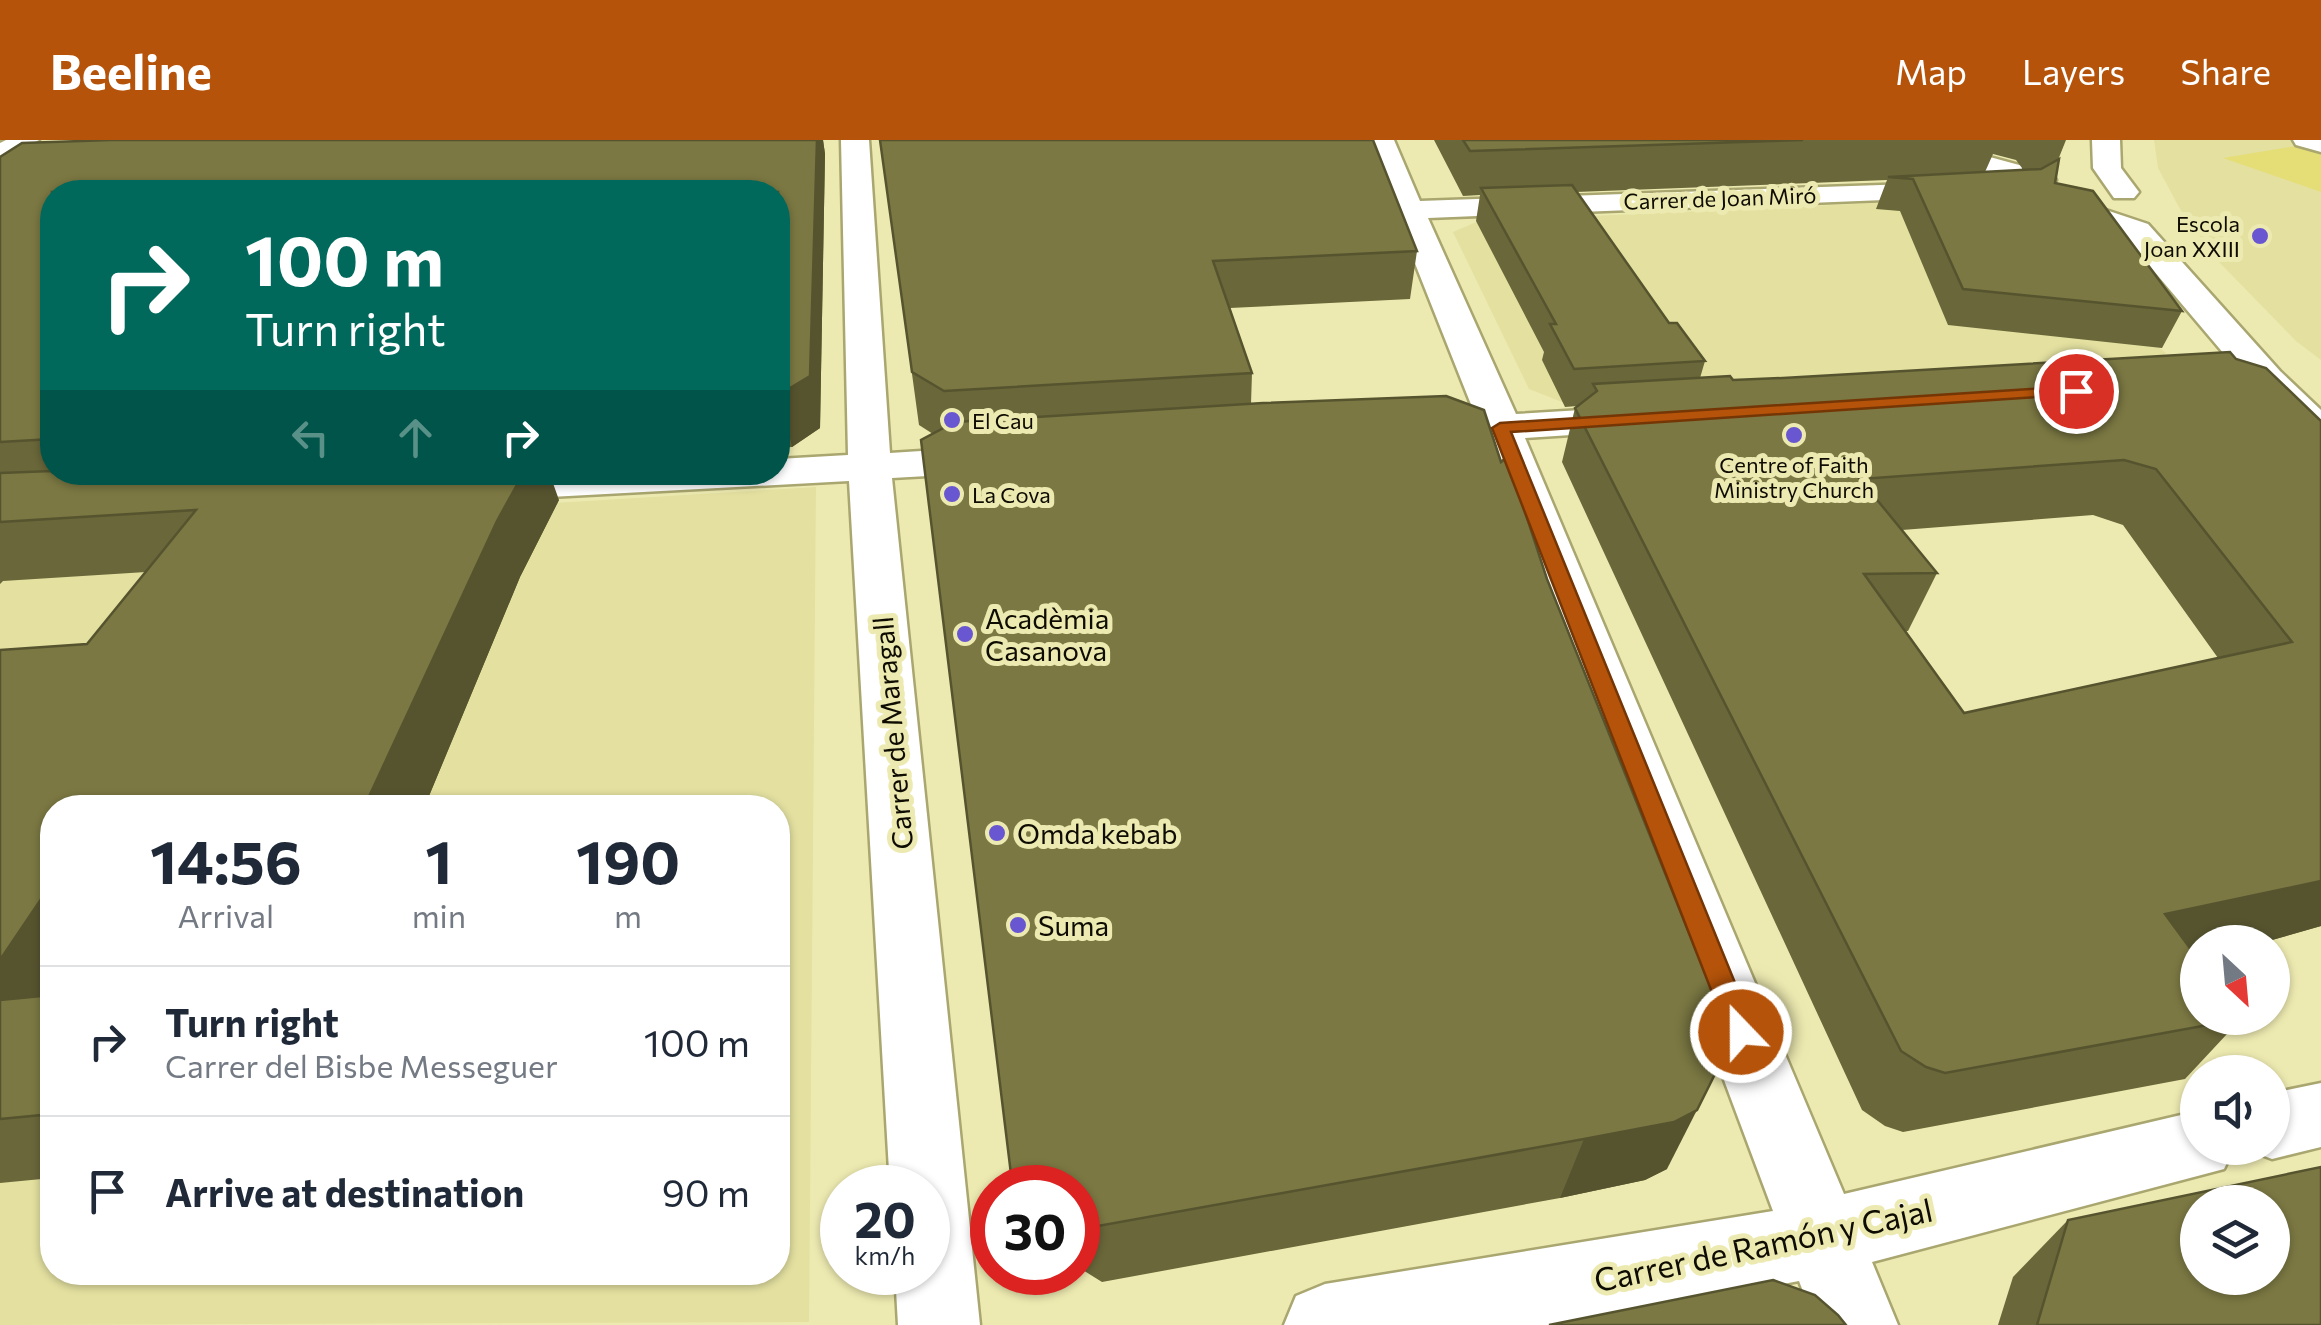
<!DOCTYPE html>
<meta charset="utf-8">
<style>
body{margin:0;font-family:Commissioner,sans-serif;background:#f6f6f7;color:#1f2937;height:100vh;display:flex;flex-direction:column;font-size:38px;white-space:nowrap}
*{box-sizing:border-box;margin:0}
p{font-size:32px;color:#747a83}
.icon{flex:none;width:55px;height:55px;fill:none;stroke:currentColor;stroke-width:2;stroke-linecap:round;stroke-linejoin:round}
.map{position:relative;flex:1;overflow:hidden}
.details{position:absolute;left:40px;top:655px;width:750px;height:490px;display:flex;flex-direction:column;background:#fff;border-radius:40px;box-shadow:0 2px 8px #0004}
.details>*{flex:none}
.guide{position:absolute;left:40px;top:40px;width:750px;height:305px;border-radius:40px;box-shadow:0 2px 8px #0004;background:#00695c;color:#fff;overflow:hidden}
.needle{width:65px;rotate:154deg}
.tools{position:absolute;left:2180px;top:785px;display:grid;gap:20px}
.tools a{display:grid;place-items:center;width:110px;height:110px;border-radius:50%;background:#fff;box-shadow:0 2px 8px #0004;font-size:50px}
.speed{position:absolute;left:820px;top:1025px;display:flex;gap:20px;font-size:50px;font-weight:700;text-align:center}
.speed>*{display:grid;place-content:center;width:130px;height:130px;border-radius:50%;background:#fff;box-shadow:0 2px 8px #0004;line-height:1}
.speed small{font-size:25px;font-weight:400}
.speed .limit{border:15px solid #d22;background:#fff;color:#111}
.pin{position:absolute;display:grid;place-items:center;width:85px;height:85px;color:#fff;margin:-42px;border:5px solid #fff;border-radius:50%;box-shadow:0 2px 10px #0007}
.me{position:absolute;width:110px;margin:-55px;rotate:338deg;stroke-linejoin:round;filter:drop-shadow(0 0 8px #0008)}
.turn{display:flex;align-items:center;gap:35px;height:210px;padding:0 40px;font-size:45px}
.turn .icon{width:130px;height:130px;stroke-width:2.5}
.turn b{display:block;font-size:70px;line-height:85px}
.lanes{display:flex;align-items:center;height:95px;padding:0 40px;background:#0003;justify-content:center;gap:50px;direction:ltr}
.lanes .off{opacity:.35}
.eta{display:flex;justify-content:space-evenly;align-items:center;height:170px;text-align:center}
.eta b{font-size:60px;font-weight:700;line-height:70px}
ul{padding:0;list-style:none}
li{display:flex;align-items:center;gap:30px;height:150px;padding:0 40px;border-top:2px solid #e0e1e3}
li div{flex:1}
li b{display:block;font-size:38px}
li em{font-style:normal}
header{display:flex;align-items:center;gap:60px;box-sizing:border-box;height:140px;padding:0 50px;background:#b45309;color:#fff}
header strong{font-size:48px}
nav{display:flex;gap:55px;margin-inline-start:auto;font-size:35px}
.map>svg:first-child{display:block}
.built{fill:#e3e0a0;fill-rule:evenodd}
.green{fill:#e5de76}
.lines{fill:none;stroke-linecap:round;stroke-linejoin:round}
.pedestrian-casing{stroke:#a9a66f;stroke-width:5}
.minor-casing{stroke:#a9a66f;stroke-width:5}
.secondary-casing{stroke:#a9a66f;stroke-width:5}
.pedestrian{fill:#fff;fill-rule:evenodd}
.minor{fill:#fff;fill-rule:evenodd}
.secondary{fill:#fff;fill-rule:evenodd}
.wall{fill:#6a673a;fill-rule:evenodd}
.shaded-wall{fill:#56542f}
.building{fill:#7b7843;stroke:#56542f;stroke-width:2.5;fill-rule:evenodd}
.route{fill:#b45309;stroke:#753606;stroke-width:2.5}
.poi-dot{fill:#6957d1;stroke:#edeab1;stroke-width:4}
.labels{text-anchor:middle;dominant-baseline:central;stroke-width:10;stroke-linejoin:round;paint-order:stroke}
.far-street-label{font-size:22px;fill:#0e0c00;stroke:#edeab1}
.far-poi-label{font-size:22px;fill:#0e0c00;stroke:#edeab1;text-anchor:start}
.poi-label{font-size:28px;fill:#0e0c00;stroke:#edeab1;text-anchor:start}
.street-label{font-size:28px;fill:#0e0c00;stroke:#edeab1}
.near-street-label{font-size:32px;fill:#0e0c00;stroke:#edeab1}
</style>
<header>
<strong>Beeline</strong>
<nav><a>Map</a><a>Layers</a><a>Share</a></nav>
</header>
<div class="map">
<svg width="2321" height="1185" viewBox="0 0 2321 1185">
<rect width="100%" height="100%" fill="#edeab1"/>
<g class="built">
<polygon points="2154,0 2290,0 2321,10 2321,220 2296,201 2219,122 2180,69 2158,28"/>
<polygon points="1966,59 2166,213 2150,227 1562,262 1529,249 1453,92 1479,81"/>
<path d="M 816,347 L 809,1182 L 0,1185 L 0,397 ZM 52,668 L 778,668 L 778,1132 L 52,1132 Z"/>
</g>
<polygon class="green" points="2296,6 2321,14 2321,52 2223,18"/>
<g class="lines">
<g class="pedestrian-casing">
<polygon id="pedestrian" points="2293,0 2321,0 2321,12 2296,5"/>
</g>
<g class="minor-casing">
<g id="minor">
<polygon points="841,0 869,0 890,313 999,306 1014,310 1020,319 1014,328 999,332 892,338 980,1185 898,1185 895,1132 928,1132 928,1048 890,1048 849,341 477,361 462,357 455,348 462,339 521,332 778,332 778,319 848,315"/>
<polygon points="1366,0 1394,0 1420,61 1969,42 1974,48 1969,54 1959,57 1428,78 1516,274 1648,266 1662,269 1668,278 1662,287 1648,290 1525,298 1844,1054 2198,971 2198,1008 2234,1008 2224,1029 1872,1122 1898,1185 1816,1185 1799,1141 1563,1185 1284,1185 1296,1156 1325,1144 1773,1071 1485,301 1414,305 1400,302 1394,293 1400,284 1476,277"/>
<polygon points="1882,0 1927,0 2052,34 2056,40 2052,46 2042,49 1886,6"/>
<polygon points="2092,0 2120,0 2121,28 2139,52 2134,58 2114,58 2093,28"/>
<polygon points="2088,64 2148,84 2280,231 2321,270 2321,304 2307,301 2252,247 2126,98 2077,79 2073,73 2077,67"/>
<polygon points="2321,943 2321,1007 2272,1019 2246,1009 2272,1008 2272,953"/>
</g>
</g>
<g class="secondary-casing">
<polygon id="secondary" points="6,0 39,0 0,23 0,3"/>
</g>
<use href="#pedestrian" class="pedestrian"/>
<use href="#minor" class="minor"/>
<use href="#secondary" class="secondary"/>
</g>
<g class="wall">
<polygon points="75,0 823,0 825,14 820,288 792,307 778,308 778,52 52,52 52,332 559,360 520,437 424,668 52,668 52,1038 0,1043 0,510 87,504 146,432 3,441 0,444 0,17 76,1"/>
<polygon points="880,0 1417,111 1410,159 1230,168 1252,233 1251,264 1667,1029 1645,1040 1560,1058 1102,1142 1078,1127 1078,1048 1013,1048 921,300 933,294 919,285"/>
<path d="M 1434,0 L 2066,0 L 2058,20 L 2055,43 L 2182,171 L 2162,208 L 1948,185 L 1900,71 L 1876,69 L 1887,40 L 1576,52 L 1669,183 L 1705,221 L 1700,238 L 1733,240 L 2236,219 L 2266,228 L 2321,786 L 2265,802 L 2198,802 L 2196,818 L 2241,879 L 2185,939 L 1903,992 L 1885,986 L 1862,970 L 1562,322 L 1575,268 L 1577,266 L 1565,267 L 1542,220 L 1544,212 L 1476,81 L 1480,55 L 1463,56 ZM 1993,14 L 2016,20 L 2022,28 L 2022,30 L 1985,32 ZM 2093,375 L 2123,385 L 2218,518 L 1964,573 L 1906,491 L 1908,491 L 1937,433 L 1902,390 Z"/>
<polygon points="2068,1080 2321,1185 1998,1185 2013,1137"/>
</g>
<g class="shaded-wall">
<polygon points="817,0 823,0 825,14 820,288 792,307 780,254"/>
<polygon points="524,332 549,332 559,360 520,437 424,668 371,668 367,661 497,381"/>
<polygon points="2321,741 2321,786 2265,802 2198,802 2198,817 2116,835 2165,774"/>
<polygon points="52,743 52,887 0,891 0,820"/>
<polygon points="1697,970 1667,1029 1645,1040 1560,1058 1584,999"/>
</g>
<g class="building">
<polygon points="111,0 817,0 810,236 780,254 778,254 778,52 52,52 52,299 0,302 0,17 22,3"/>
<polygon points="880,0 1373,0 1417,111 1213,121 1252,233 944,251 912,232"/>
<polygon points="1463,0 1803,0 1470,11"/>
<polygon points="2059,19 2055,43 2093,51 2182,171 1963,149 1913,39 1888,37 2041,29"/>
<polygon points="1572,45 1669,183 1677,183 1705,221 1574,229 1550,184 1556,184 1481,48"/>
<path d="M 2230,212 L 2236,219 L 2266,228 L 2321,281 L 2321,741 L 2165,774 L 2198,819 L 2198,878 L 2239,878 L 2241,879 L 1945,933 L 1926,927 L 1901,911 L 1575,268 L 1597,251 L 1593,244 L 1730,236 L 1733,240 L 1783,238 ZM 2124,320 L 2156,329 L 2292,502 L 1964,573 L 1864,434 L 1937,433 L 1860,339 Z"/>
<polygon points="1446,256 1484,270 1501,322 1507,317 1547,439 1732,900 1697,970 1674,982 1584,999 1098,1086 1078,1074 1078,1048 1033,1048 1011,1034 921,300 955,282 1263,263"/>
<polygon points="52,331 52,332 524,332 497,381 367,661 288,668 52,668 52,743 0,820 0,510 87,504 196,370 0,382 0,333"/>
<polygon points="52,855 52,974 0,979 0,860"/>
<path d="M 2321,1027 L 2321,1185 L 2037,1185 L 2068,1080 ZM 2198,1062 L 2272,1062 L 2272,1138 L 2198,1138 Z"/>
<polygon points="1773,1140 1815,1155 1838,1175 1846,1185 1549,1185"/>
</g>
<polygon class="route" points="2076,246 2081,248 2081,254 1511,292 1755,892 1751,901 1741,905 1731,901 1492,288 1500,283"/>
<g class="poi-dot">
<circle cx="2260" cy="96" r="10"/>
<circle cx="952" cy="280" r="10"/>
<circle cx="1794" cy="295" r="10"/>
<circle cx="952" cy="354" r="10"/>
<circle cx="965" cy="494" r="10"/>
<circle cx="997" cy="693" r="10"/>
<circle cx="1018" cy="785" r="10"/>
</g>
<g class="labels">
<g class="far-street-label">
<text transform="translate(1720 58) rotate(-2)">Carrer de Joan Miró</text>
</g>
<g class="far-poi-label">
<text x="2240" y="83" text-anchor="end">Escola<tspan x="2240" dy="25">Joan XXIII</tspan></text>
<text x="972" y="280">El Cau</text>
<text x="1794" y="324" text-anchor="middle">Centre of Faith<tspan x="1794" dy="25">Ministry Church</tspan></text>
<text x="972" y="354">La Cova</text>
</g>
<g class="poi-label">
<text x="985" y="478">Acadèmia<tspan x="985" dy="32">Casanova</tspan></text>
<text x="1017" y="693">Omda kebab</text>
<text x="1038" y="785">Suma</text>
</g>
<g class="street-label">
<text transform="translate(892 593) rotate(-95)">Carrer de Maragall</text>
</g>
<g class="near-street-label">
<text transform="translate(1763 1104) rotate(-12)">Carrer de Ramón y Cajal</text>
</g>
</g>
</svg>
<div class="tools">
<a><svg class="needle" viewBox="-14 -14 28 28"><path d="M0-13l5 13h-10z" fill="#e53935"/><path d="M0 13l5-13h-10z" fill="#747a83"/></svg></a>
<a><svg class="icon" aria-label="sound" viewBox="0 0 24 24"><path d="M4 9h4l5-4v14l-5-4H4zM17 9q2 3 0 6"/></svg></a>
<a><svg class="icon" aria-label="layers" viewBox="0 0 24 24"><path d="M12 4l9 5-9 5-9-5zM3 14l9 5 9-5"/></svg></a>
</div>
<div class="speed"><div>20<small>km/h</small></div><div class="limit">30</div></div>
<div class="pin" style="left:2076px;top:251px;background:#d93025"><svg class="icon" aria-label="arrive" viewBox="0 0 24 24"><path d="M6 21V4h12l-3 4 3 4H6"/></svg></div>
<svg class="me" style="left:1741px;top:892px" viewBox="-20 -20 40 40"><circle r="17" fill="#b45309" stroke="#fff" stroke-width="3"/><path d="M0-11L8 9 0 5-8 9z" fill="#fff"/></svg>
<div class="guide">
<div class="turn"><svg class="icon" aria-label="right" viewBox="0 0 24 24"><path d="M7 20v-9h11M14 6l5 5-5 5"/></svg><div><b>100 m</b>Turn right</div></div>
<div class="lanes"><svg class="icon off" aria-label="left" viewBox="0 0 24 24"><path d="M17 20v-9H6M10 6l-5 5 5 5"/></svg><svg class="icon off" aria-label="ahead" viewBox="0 0 24 24"><path d="M12 20V5M6 11l6-6 6 6"/></svg><svg class="icon" aria-label="right" viewBox="0 0 24 24"><path d="M7 20v-9h11M14 6l5 5-5 5"/></svg></div>
</div>
<section class="details">
<div class="eta">
<div><b>14:56</b><p>Arrival</p></div>
<div><b>1</b><p>min</p></div>
<div><b>190</b><p>m</p></div>
</div>
<ul>
<li><svg class="icon" aria-label="right" viewBox="0 0 24 24"><path d="M7 20v-9h11M14 6l5 5-5 5"/></svg><div><b>Turn right</b><p>Carrer del Bisbe Messeguer</p></div><em>100 m</em></li>
<li><svg class="icon" aria-label="arrive" viewBox="0 0 24 24"><path d="M6 21V4h12l-3 4 3 4H6"/></svg><div><b>Arrive at destination</b></div><em>90 m</em></li>
</ul>
</section>
</div>
